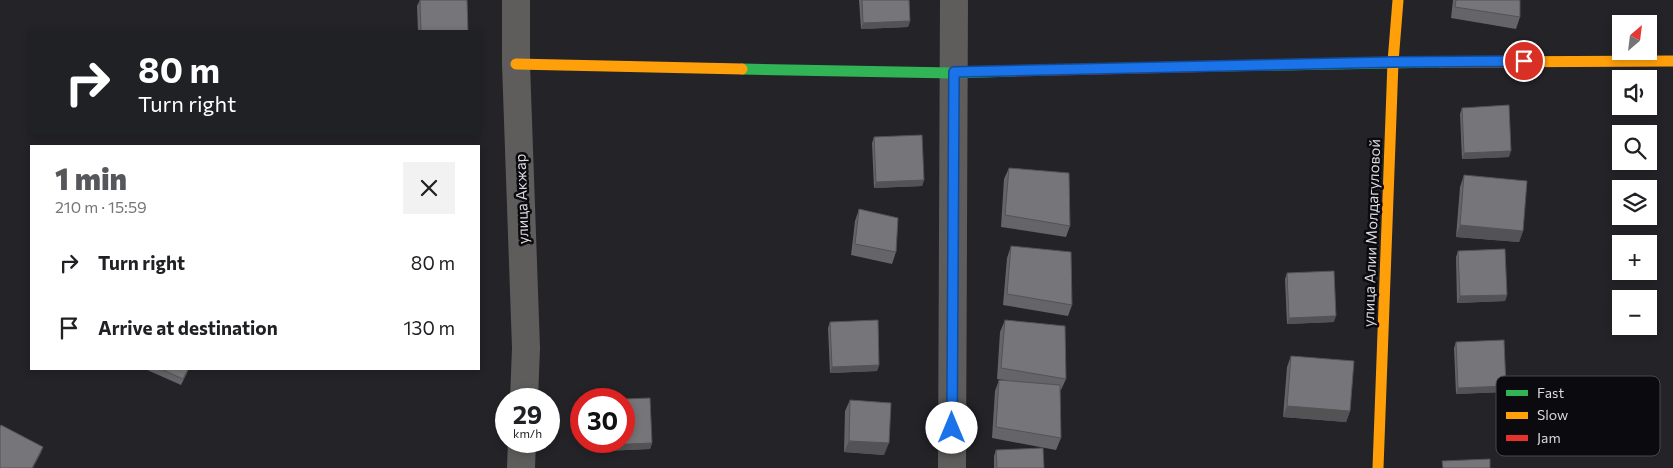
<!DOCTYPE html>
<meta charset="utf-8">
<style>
body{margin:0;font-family:Commissioner,sans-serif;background:#f2f2f2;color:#202124;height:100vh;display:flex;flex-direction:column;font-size:19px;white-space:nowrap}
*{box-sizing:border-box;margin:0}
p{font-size:16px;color:#757577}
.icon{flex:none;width:28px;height:28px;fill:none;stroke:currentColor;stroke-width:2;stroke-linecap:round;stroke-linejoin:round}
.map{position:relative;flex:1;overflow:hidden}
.side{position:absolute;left:30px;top:145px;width:450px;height:225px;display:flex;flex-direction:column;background:#fff;border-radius:0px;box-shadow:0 2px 8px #0003}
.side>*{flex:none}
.banner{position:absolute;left:30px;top:30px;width:450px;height:105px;border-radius:0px;box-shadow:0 2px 8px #0003;background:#202124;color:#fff;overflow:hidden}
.needle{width:32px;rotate:28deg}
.tools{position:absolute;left:1612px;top:15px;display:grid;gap:10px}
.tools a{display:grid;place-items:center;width:45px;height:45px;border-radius:0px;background:#fff;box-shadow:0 2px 8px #0003;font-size:25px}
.speed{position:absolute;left:495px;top:388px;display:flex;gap:10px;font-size:25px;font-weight:700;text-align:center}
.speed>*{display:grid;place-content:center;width:65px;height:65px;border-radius:50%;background:#fff;box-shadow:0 2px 8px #0003;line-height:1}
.speed small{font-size:12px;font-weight:400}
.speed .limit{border:8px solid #d22;background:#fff;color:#111}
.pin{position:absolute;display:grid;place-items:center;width:42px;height:42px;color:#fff;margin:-21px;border:2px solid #fff;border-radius:50%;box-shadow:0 1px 5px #0007}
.me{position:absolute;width:55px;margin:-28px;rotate:0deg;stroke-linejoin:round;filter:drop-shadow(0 0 4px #0008)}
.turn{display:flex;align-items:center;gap:18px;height:105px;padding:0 25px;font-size:22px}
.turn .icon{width:65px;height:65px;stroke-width:2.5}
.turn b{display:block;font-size:35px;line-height:42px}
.round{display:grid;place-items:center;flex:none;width:52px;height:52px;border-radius:0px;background:#f2f2f2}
.summary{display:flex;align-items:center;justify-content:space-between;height:85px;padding:0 25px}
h1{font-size:30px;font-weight:800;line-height:38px;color:#56575b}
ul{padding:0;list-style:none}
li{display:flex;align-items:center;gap:15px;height:65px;padding:0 25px}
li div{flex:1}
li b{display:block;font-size:19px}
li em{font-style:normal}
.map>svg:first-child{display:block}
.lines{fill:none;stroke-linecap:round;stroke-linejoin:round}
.street{stroke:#5e5d5c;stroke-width:28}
.fast{stroke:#30b455;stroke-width:11}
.slow{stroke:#ff9f0a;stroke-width:11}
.jam{stroke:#e5322d;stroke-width:11}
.wall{fill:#656569}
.shaded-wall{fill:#535355}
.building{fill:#76767a;stroke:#535355}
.route-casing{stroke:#114b97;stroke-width:12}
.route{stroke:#1a73e8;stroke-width:9}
.labels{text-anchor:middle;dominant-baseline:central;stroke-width:5;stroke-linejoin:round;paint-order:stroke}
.street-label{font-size:15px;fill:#d9d9df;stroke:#0b0b0f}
.key{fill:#0b0b0f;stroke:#49494d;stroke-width:1}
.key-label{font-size:14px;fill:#d9d9df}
</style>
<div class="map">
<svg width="1673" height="468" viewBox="0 0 1673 468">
<rect width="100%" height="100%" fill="#232328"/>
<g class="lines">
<g class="street">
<polyline points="516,0 516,64 526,348 524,399"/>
<polyline points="521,468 522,441"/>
<polyline points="952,468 954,0"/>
</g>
<g class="fast">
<polyline points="1223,66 1441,62"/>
<polyline points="742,69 953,73 1015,71"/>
</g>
<g class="slow">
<polyline points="1441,62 1673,61"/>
<polyline points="516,64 742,69"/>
<polyline points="1378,468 1393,62 1398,0"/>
</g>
<polyline class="jam" points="1015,71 1223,66"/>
</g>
<g class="wall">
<polygon points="420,0 468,31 418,31 417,6"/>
<polygon points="859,0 909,0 910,21 908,27 861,29"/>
<polygon points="1453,0 1520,0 1520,17 1516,29 1451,18"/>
<polygon points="1462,108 1509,157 1462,159 1460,114"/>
<polygon points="874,137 924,180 922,186 874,188 872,143"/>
<polygon points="1009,168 1070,226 1066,237 1001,227 1004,179"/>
<polygon points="1464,175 1523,231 1519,242 1456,237 1460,187"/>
<polygon points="859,209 896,252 892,264 851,255 855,221"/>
<polygon points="1011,246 1072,305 1068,316 1003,305 1007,258"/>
<polygon points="1458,251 1507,295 1505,301 1457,303 1456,257"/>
<polygon points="1287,273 1334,322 1287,324 1285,279"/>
<polygon points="1005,320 1066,379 1061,390 1060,390 1061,438 1056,450 992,438 995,391 999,380 1004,380 997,379 1000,332"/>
<polygon points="830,322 879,365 877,371 830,373 828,328"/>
<polygon points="1456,342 1503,392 1456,394 1454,348"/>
<polygon points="1291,356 1350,411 1346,422 1283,417 1287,367"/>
<polygon points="145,369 189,369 181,385"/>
<polygon points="850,400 884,455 844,452 845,411"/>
<polygon points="602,441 624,441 652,443 650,449 603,451"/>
<polygon points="996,450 1044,468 994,468 994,456"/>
</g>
<g class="shaded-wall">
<polygon points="910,21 908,27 861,29 863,23"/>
<polygon points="1511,151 1509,157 1462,159 1464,153"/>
<polygon points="924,180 922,186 874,188 876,182"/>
<polygon points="1460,225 1523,231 1519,242 1456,237"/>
<polygon points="1507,295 1505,301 1457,303 1460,296"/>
<polygon points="1336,316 1334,322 1287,324 1289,318"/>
<polygon points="879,365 877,371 830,373 832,367"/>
<polygon points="1506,386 1503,392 1456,394 1458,388"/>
<polygon points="1287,406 1350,411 1346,422 1283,417"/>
<polygon points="849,441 889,443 884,455 844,452"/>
<polygon points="652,443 650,449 603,451 605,445"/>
<polygon points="43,447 41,453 33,468 32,468"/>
</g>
<g class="building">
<polygon points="420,0 467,0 468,31 421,31"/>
<polygon points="862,0 909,0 910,21 863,23"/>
<polygon points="1456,0 1520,0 1520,17 1455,7"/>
<polygon points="1509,105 1511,151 1464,153 1462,108"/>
<polygon points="922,135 924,180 876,182 874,137"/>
<polygon points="1009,168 1069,173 1070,226 1005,215"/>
<polygon points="1464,175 1527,181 1523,231 1460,225"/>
<polygon points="859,209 898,218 896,252 855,244"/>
<polygon points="1011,246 1071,252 1072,305 1007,294"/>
<polygon points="1505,249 1507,295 1460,296 1458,251"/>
<polygon points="1334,271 1336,316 1289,318 1287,273"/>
<polygon points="878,320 879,365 832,367 830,322"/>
<polygon points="1005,320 1065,326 1066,379 1001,368"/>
<polygon points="1504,340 1506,386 1458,388 1456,342"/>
<polygon points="1291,356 1354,361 1350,411 1287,406"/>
<polygon points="161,369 188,369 183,379"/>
<polygon points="999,380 1060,385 1061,438 996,427"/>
<polygon points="650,398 652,443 605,445 605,441 624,441 624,399"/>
<polygon points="850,400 891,403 889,443 849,441"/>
<polygon points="1,425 43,447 32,468 0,468 0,427"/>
<polygon points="1043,448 1044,468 997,468 996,450"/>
<polygon points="1490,459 1490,468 1443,468 1442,461"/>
</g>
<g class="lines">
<g class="route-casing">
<polyline id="route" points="952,428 954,72 1393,62 1524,61"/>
</g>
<use href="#route" class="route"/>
</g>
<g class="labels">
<g class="street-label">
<text transform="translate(521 199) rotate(-92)">улица Акжар</text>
<text transform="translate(1371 233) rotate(-88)">улица Алии Молдагуловой</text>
</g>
</g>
<rect x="1496" y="376" width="164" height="80" rx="8" class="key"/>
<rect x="1506" y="390" width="22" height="6" fill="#30b455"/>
<rect x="1506" y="412" width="22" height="7" fill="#ff9f0a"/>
<rect x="1506" y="435" width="22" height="6" fill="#e5322d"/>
<g class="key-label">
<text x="1537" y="398">Fast</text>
<text x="1537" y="420">Slow</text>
<text x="1537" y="443">Jam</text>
</g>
</svg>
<div class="tools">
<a><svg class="needle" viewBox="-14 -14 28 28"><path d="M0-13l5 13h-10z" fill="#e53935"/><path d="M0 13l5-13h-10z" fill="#757577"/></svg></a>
<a><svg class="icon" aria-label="sound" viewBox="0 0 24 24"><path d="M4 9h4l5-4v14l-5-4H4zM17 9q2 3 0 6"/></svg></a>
<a><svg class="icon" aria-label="search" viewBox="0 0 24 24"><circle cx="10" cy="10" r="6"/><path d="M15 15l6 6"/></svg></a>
<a><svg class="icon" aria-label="layers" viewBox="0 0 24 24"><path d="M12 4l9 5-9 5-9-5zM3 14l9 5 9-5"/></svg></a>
<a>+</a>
<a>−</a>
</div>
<div class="speed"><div>29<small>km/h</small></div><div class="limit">30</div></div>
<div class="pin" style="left:1524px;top:61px;background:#d93025"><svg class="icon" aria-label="arrive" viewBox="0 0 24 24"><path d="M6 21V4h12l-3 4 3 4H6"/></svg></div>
<svg class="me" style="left:952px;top:428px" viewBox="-20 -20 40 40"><circle r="19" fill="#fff"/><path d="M0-13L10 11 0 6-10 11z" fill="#1a73e8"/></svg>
<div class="banner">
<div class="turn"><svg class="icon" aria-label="right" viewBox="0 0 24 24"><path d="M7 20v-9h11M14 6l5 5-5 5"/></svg><div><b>80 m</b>Turn right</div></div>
</div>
<section class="side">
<div class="summary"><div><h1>1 min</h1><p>210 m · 15:59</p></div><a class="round"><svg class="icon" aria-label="close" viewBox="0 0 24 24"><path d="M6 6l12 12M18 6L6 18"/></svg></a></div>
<ul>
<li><svg class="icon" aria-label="right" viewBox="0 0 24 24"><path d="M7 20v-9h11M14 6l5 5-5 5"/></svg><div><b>Turn right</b></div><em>80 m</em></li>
<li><svg class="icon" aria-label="arrive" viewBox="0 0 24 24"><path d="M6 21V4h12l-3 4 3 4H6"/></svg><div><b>Arrive at destination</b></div><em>130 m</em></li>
</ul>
</section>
</div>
